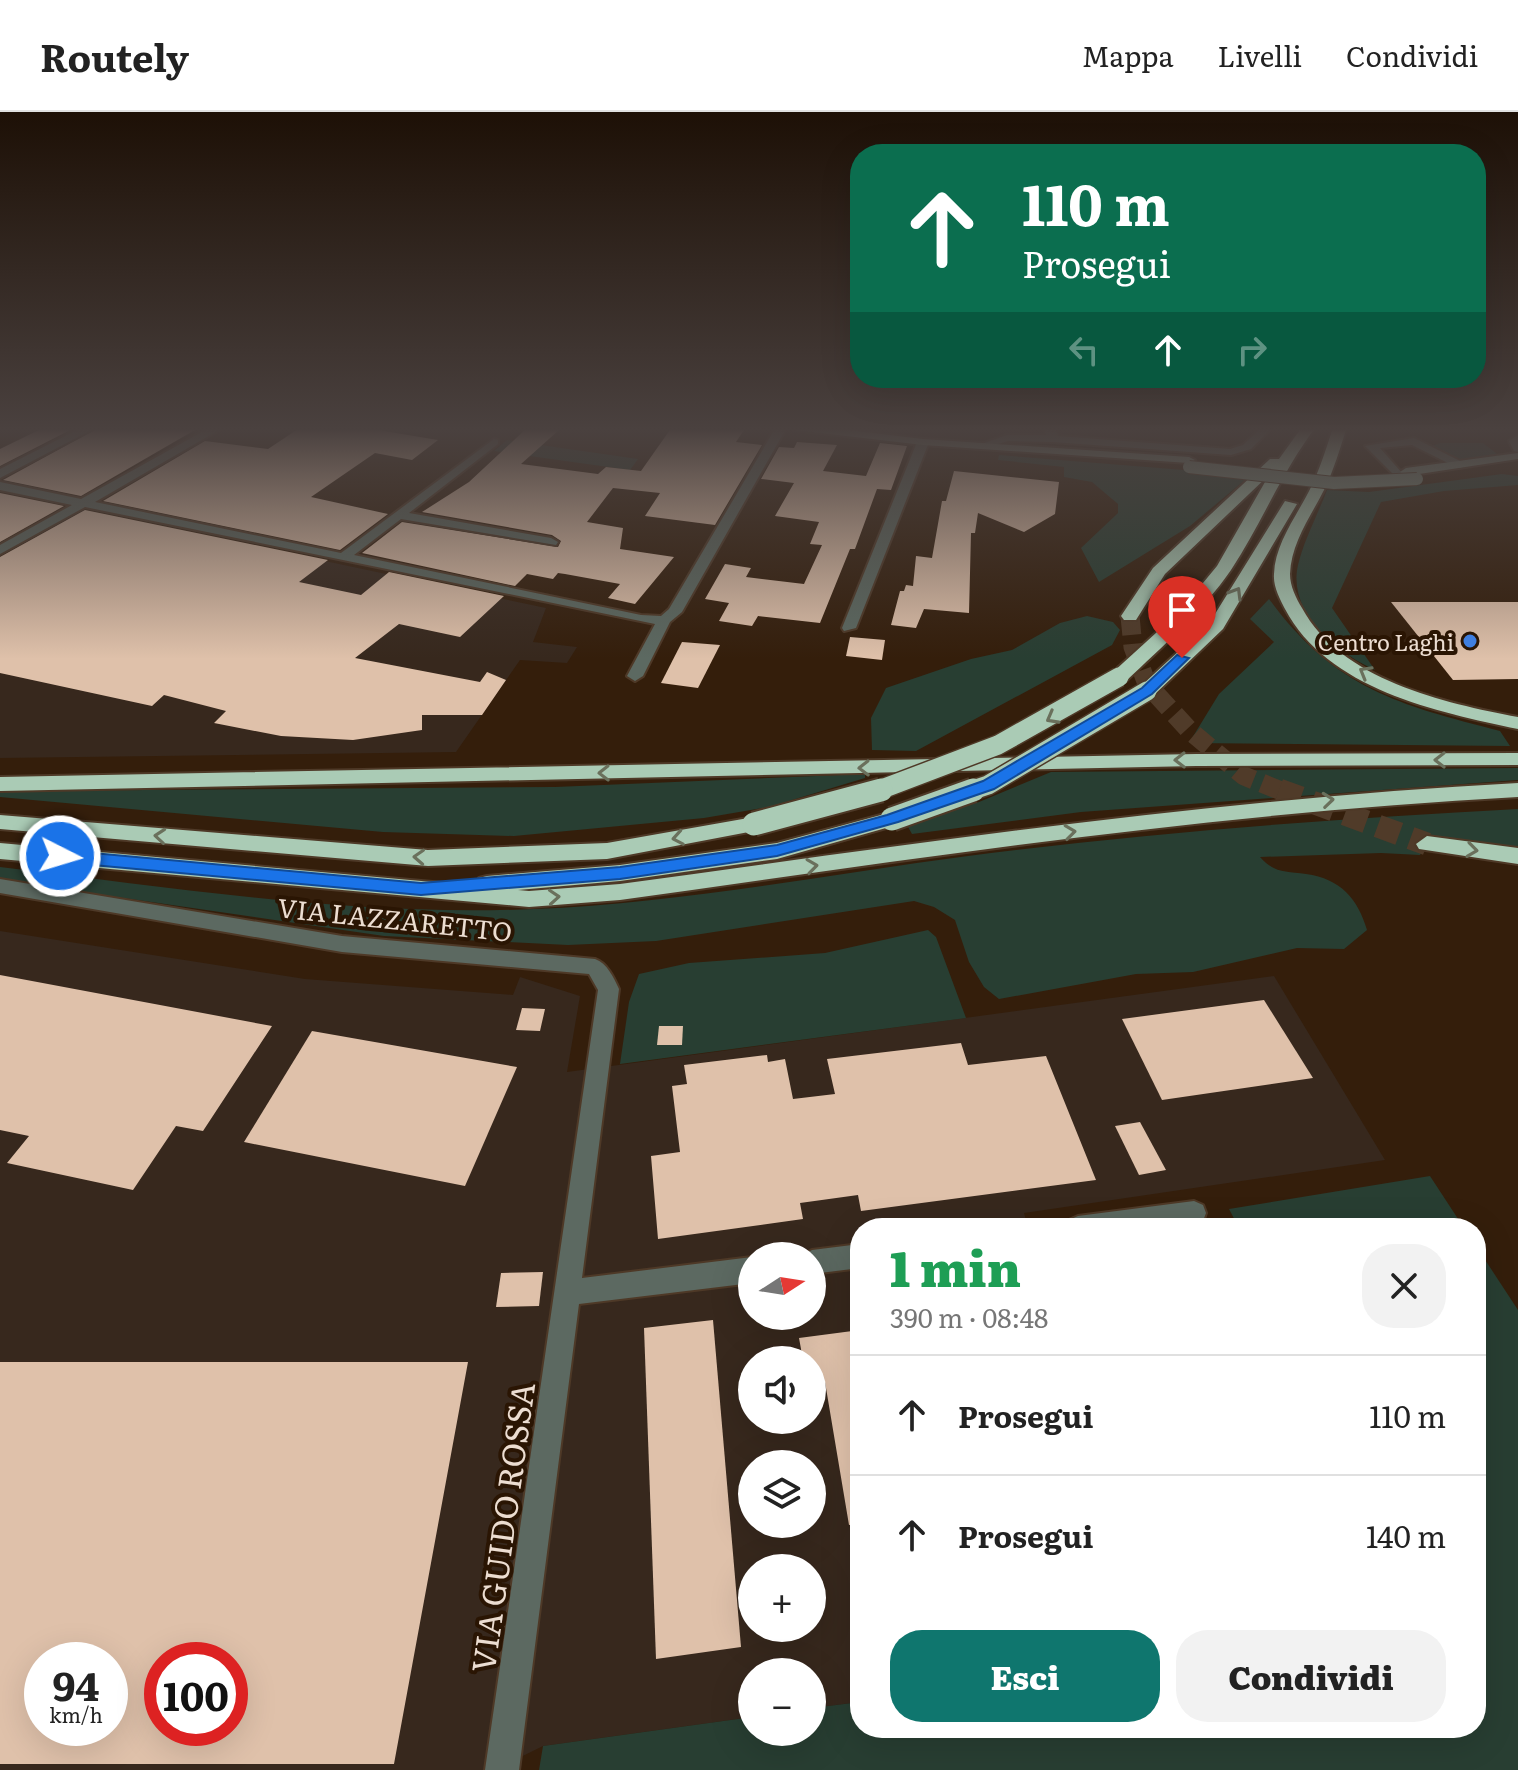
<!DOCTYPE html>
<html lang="it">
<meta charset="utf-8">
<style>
body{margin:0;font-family:Literata,serif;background:#f2f2f2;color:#222;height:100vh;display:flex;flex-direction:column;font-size:30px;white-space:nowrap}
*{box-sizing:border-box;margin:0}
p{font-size:26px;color:#767676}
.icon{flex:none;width:44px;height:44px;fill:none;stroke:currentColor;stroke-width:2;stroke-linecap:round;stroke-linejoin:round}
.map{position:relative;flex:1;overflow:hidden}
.sheet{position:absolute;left:850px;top:1106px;width:636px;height:520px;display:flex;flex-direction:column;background:#fff;border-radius:32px;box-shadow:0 8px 32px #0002}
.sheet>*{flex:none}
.guide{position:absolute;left:850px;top:32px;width:636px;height:244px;border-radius:32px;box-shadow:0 8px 32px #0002;background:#0b6e4f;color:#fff;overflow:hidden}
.needle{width:52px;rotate:78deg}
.buttons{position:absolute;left:738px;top:1130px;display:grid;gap:16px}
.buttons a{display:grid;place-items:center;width:88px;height:88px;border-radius:50%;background:#fff;box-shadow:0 8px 32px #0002;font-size:40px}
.speed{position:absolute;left:24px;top:1530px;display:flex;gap:16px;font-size:40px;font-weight:700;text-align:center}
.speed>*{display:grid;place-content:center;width:104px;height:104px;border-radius:50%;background:#fff;box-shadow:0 8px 32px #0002;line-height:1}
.speed small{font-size:20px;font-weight:400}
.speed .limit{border:12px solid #d22;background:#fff;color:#111}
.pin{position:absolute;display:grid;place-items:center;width:68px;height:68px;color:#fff;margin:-82px -34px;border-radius:50% 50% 50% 0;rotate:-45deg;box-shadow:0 0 8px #0007}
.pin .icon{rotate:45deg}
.me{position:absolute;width:88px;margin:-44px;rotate:95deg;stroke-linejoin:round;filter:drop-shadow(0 0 6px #0008)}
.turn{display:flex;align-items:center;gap:28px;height:168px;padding:0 40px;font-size:36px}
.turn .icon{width:104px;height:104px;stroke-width:2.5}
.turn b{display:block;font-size:56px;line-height:68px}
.lanes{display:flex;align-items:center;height:76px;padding:0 40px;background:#0003;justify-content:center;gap:40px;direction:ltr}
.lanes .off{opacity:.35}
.round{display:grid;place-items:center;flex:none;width:84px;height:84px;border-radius:32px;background:#f2f2f2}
.head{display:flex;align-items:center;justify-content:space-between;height:136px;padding:0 40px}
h1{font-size:48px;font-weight:800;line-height:60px;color:#1e9e55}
.cta{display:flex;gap:16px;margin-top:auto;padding:16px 40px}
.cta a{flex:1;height:92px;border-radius:32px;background:#0f766e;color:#fff;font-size:32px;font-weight:800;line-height:92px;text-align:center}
.cta a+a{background:#f2f2f2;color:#222}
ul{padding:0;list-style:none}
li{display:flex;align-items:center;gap:24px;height:120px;padding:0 40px;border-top:2px solid #e0e0e0}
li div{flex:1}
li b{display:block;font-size:30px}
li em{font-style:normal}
header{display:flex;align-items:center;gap:48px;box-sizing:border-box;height:112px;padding:0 40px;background:#fff;border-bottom:2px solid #e0e0e0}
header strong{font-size:38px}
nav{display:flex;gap:44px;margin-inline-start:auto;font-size:28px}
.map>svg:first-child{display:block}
.industrial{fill:#37281d;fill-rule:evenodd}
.green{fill:#283e32}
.building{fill:#dfc1aa;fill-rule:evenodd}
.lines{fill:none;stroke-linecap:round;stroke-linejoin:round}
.motorway-tunnel-far1{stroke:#503b29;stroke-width:19;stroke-dasharray:19 9;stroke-linecap:butt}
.motorway-tunnel{stroke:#503b29;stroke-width:23;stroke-dasharray:23 12;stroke-linecap:butt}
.minor-casing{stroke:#4e3927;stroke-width:4}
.secondary-casing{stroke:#4e3927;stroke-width:4}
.motorway-casing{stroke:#4e3927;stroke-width:4}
.minor{fill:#5c6961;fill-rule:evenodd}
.secondary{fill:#7c9183;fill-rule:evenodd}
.motorway{fill:#aacbb5;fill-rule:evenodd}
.secondary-bridge-casing{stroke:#4e3927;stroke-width:14;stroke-linecap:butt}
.motorway-bridge-far1-casing{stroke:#4e3927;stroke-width:22;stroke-linecap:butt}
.motorway-bridge-casing{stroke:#4e3927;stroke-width:27;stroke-linecap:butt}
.secondary-bridge{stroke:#7c9183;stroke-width:12}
.motorway-bridge-far1{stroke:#aacbb5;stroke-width:19}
.motorway-bridge{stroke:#aacbb5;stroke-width:23}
.oneway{stroke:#6a705c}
.route{fill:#1a73e8;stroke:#114b97;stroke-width:2}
.shop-dot{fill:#3f7fe0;stroke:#2a1503;stroke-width:3}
.labels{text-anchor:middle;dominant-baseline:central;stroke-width:8;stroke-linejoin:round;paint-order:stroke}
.far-poi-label{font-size:22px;fill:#ecddd1;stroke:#2a1503;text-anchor:end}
.street-label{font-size:26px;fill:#ecddd1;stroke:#2a1503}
.near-street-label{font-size:32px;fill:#ecddd1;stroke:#2a1503}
</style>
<header>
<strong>Routely</strong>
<nav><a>Mappa</a><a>Livelli</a><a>Condividi</a></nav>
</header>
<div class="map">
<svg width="1518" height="1658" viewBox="0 0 1518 1658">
<rect width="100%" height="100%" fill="#341e0b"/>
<g class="industrial">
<polygon points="84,398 546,496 533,530 577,535 567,551 520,548 456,640 0,646 0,445"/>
<path d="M 0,819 L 305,867 L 513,883 L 520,865 L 580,884 L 567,960 L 1274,864 L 1385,1048 L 1024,1101 L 1028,1116 L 860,1116 L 860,1590 L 812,1596 L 812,1560 L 752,1560 L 752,1605 L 543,1634 L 494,1658 L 0,1658 ZM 752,1144 L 812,1144 L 812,1204 L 752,1204 ZM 752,1248 L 812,1248 L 812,1308 L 752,1308 ZM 752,1352 L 812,1352 L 812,1412 L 752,1412 ZM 752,1456 L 812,1456 L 812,1516 L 752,1516 ZM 42,1548 L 110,1548 L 110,1616 L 42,1616 ZM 162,1548 L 230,1548 L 230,1616 L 162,1616 Z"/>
</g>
<g class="green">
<polygon points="507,328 638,347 630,358 494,339"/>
<polygon points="1440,331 1483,331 1497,342 1464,349 1430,335"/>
<polygon points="999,343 1209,360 1246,367 1190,414 1099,470 1081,436 1118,401 1118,392 1092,370 1064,365 1064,355 998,348"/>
<path d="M 1502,362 L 1518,364 L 1518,373 L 1444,379 L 1381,390 L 1332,496 L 1375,558 C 1337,541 1287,501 1298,453 C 1304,428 1318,402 1327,378 L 1369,380 Z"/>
<path d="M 1269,487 C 1334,576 1398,593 1500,619 L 1510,634 L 1189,631 L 1219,582 L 1274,530 L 1250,507 Z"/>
<polygon points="1087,504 1113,510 1120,518 1112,533 916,639 872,638 871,606 886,576 971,547 1012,538 1060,511"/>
<polygon points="1518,656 1518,668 1081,700 912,722 907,713 979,690 1051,660"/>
<polygon points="865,662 865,666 769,695 704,706 514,724 383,720 0,685 0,679 555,675"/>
<path d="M 1518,697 L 1518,735 L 1430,725 L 1420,743 L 1381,741 L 1260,745 C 1274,761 1285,759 1306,762 C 1341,767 1358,787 1367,818 L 1344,837 L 1297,836 L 1193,860 L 1136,862 L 999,887 L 984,875 L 969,850 L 955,808 L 934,795 L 914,789 L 656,829 L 568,833 L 384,824 L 0,768 L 0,755 C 177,776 356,805 534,797 C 680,791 824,763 968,744 C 1151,720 1334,707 1518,697 Z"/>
<polygon points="928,818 936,825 966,906 620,952 629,890 639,862 689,851 825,841"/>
<polygon points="1430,1064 1464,1116 1239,1116 1229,1097"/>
<polygon points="1476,1134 1518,1198 1518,1658 539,1658 543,1634 752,1605 752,1620 812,1620 812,1596 860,1590 860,1616 1476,1616"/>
</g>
<g class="building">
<polygon points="45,315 76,315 0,354 0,337"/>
<polygon points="100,315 200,315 81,384 3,368"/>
<polygon points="301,315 360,315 438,328 412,348 375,341 311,385 388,402 340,438 103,389 205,329 268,337"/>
<polygon points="528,315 559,318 521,352 598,362 606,355 641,359 672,315 746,315 736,330 762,333 715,413 645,404 660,381 613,376 587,410 623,416 620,437 674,445 635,492 608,486 620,472 565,462 558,461 553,467 527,462 515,474 362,441 402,410 558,435 561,429 552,423 422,400 469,370"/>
<polygon points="797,330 837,333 823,359 866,364 880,331 907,334 891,378 877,377 855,437 850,437 820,511 758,504 752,514 719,509 729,491 705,487 725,452 751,456 746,465 804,472 822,433 810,432 819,410 775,404 794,371 761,367 779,335 794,336"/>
<polygon points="954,359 1059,370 1055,402 1024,420 978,401 975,421 971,421 969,501 924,497 916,516 891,513 900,479 904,479 906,473 913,474 916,444 932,446 942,389 946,389"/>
<polygon points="0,381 64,394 0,430"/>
<polygon points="85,398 328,448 299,470 361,483 389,460 504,484 460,525 399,512 355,546 480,570 487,560 506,568 482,603 422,603 422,618 353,628 281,624 214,611 226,599 164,583 152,594 0,561 0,445"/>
<polygon points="1391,490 1518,490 1518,567 1453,568"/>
<polygon points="850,525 885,528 882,548 846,544"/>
<polygon points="682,530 720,533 698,576 661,571"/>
<polygon points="0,863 272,914 203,1019 176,1014 133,1078 7,1051 29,1024 0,1018"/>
<polygon points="1264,888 1313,966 1162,988 1122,907"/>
<polygon points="522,896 545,897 540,919 516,918"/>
<polygon points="659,914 683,914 682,933 657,933"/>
<polygon points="312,919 517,955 465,1074 244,1030"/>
<polygon points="961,931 968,953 1046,944 1096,1068 861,1099 858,1083 800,1091 803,1107 658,1127 651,1044 680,1040 672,974 687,972 684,953 767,943 768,950 785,947 793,987 835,982 827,947"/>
<polygon points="1140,1010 1166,1058 1139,1063 1115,1014"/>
<polygon points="543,1160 539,1194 496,1195 501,1161"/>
<polygon points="713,1208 741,1535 656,1547 644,1216"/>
<polygon points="860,1218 860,1412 849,1413 825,1270 812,1272 812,1248 803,1248 799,1226"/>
<path d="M 0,1250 L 468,1250 L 394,1652 L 0,1652 ZM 42,1548 L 110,1548 L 110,1616 L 42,1616 ZM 162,1548 L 230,1548 L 230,1616 L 162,1616 Z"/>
</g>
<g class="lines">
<polyline class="motorway-tunnel-far1" points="1130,504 1133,535 1147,572 1189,618 1244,664 1284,680"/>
<polyline class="motorway-tunnel" points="1279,678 1427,732"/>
<g class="minor-casing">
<g id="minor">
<polygon points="83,315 97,315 0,366 0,357"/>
<polygon points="211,315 224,315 95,390 341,441 494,327 498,328 498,332 409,401 551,426 558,430 556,433 401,407 354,443 641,503 661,504 669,497 776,315 787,315 682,500 670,510 643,564 635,569 627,564 655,512 85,395 0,442 0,433 72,393 0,378 0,370 81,387"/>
<polygon points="1044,315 1055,315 1058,324 1230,337 1243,333 1262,315 1273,315 1251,337 1231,343 1053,330 1008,329 982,337 976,334 1007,323 1046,323"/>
<polygon points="1518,323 1518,340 1514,339 1509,329"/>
<polygon points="1414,326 1466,352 1468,354 1458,356 1412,333 1380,336 1402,361 1396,365 1365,334"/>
<polygon points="923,327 929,330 856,516 844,519 842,516 917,330"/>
<path d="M 0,767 L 342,824 L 595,847 C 607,851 614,866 619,877 L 582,1166 L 752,1145 L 752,1171 L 579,1192 L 519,1658 L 485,1658 L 598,878 L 589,862 L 342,840 L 0,781 Z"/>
<path d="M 1194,1089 L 1203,1093 L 1206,1101 L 1203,1109 C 1165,1124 1106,1116 1065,1116 L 1069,1108 L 1078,1104 Z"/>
<polygon points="860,1132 860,1156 812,1162 812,1144 802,1144 812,1138"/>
</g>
</g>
<g class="secondary-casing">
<g id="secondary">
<polygon points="790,315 823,315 923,327 1189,345 1195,348 1189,351 923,333 795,318"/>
<polygon points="1518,341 1518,347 1406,364 1400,360 1406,356"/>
</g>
</g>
<g class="motorway-casing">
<g id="motorway">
<path d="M 1302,315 L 1316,315 C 1282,359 1262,411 1231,458 C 1202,500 1163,534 1126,569 L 1112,569 L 1112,561 L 1179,500 L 1217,454 L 1269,363 L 1165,462 L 1136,508 L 1124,508 L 1121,504 L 1153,456 L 1270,347 L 1279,347 Z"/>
<path d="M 1333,315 L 1347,315 C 1340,336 1334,358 1324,378 C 1311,404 1291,431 1290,462 C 1290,474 1296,486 1302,496 C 1341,568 1444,591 1518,605 L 1518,617 C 1437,600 1327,577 1285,497 C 1280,487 1273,475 1274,462 C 1275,430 1299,401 1312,373 C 1321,354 1327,334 1333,315 Z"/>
<polygon points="1285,389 1297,392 1223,517 1154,583 1140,583 1140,575 1210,510"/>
<polygon points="1518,641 1518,653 1196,654 0,679 0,665 1196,642"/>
<path d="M 1518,671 L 1518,685 C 1216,701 919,746 620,788 L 529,795 L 0,747 L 0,731 L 477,774 L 479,766 L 487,764 L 620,753 L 777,731 L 892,700 L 903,707 L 900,712 L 777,747 L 620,769 L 518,778 L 529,779 L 620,772 C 919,731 1216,687 1518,671 Z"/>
<polygon points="0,703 428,738 607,731 754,705 765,712 754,719 607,747 428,754 0,717"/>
<polygon points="1427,724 1518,736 1518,752 1419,737 1416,732"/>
</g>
</g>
<use href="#minor" class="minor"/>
<use href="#secondary" class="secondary"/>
<use href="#motorway" class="motorway"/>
<g class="secondary-bridge-casing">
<polyline id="secondary-bridge" points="1189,355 1334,371 1417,367"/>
</g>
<g class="motorway-bridge-far1-casing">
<g id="motorway-bridge-far1">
<polyline points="874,680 998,633 1119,565"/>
<polyline points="967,680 988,673 1147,579"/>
</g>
</g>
<g class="motorway-bridge-casing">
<g id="motorway-bridge">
<polyline points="892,707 973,678"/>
<polyline points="754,712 881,678"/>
</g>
</g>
<use href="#secondary-bridge" class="secondary-bridge"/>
<use href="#motorway-bridge-far1" class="motorway-bridge-far1"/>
<use href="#motorway-bridge" class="motorway-bridge"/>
</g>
<defs><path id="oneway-chevron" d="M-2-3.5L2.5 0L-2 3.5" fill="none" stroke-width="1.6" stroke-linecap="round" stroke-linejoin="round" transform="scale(2)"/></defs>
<g class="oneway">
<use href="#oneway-chevron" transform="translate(1236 481) rotate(-59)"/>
<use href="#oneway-chevron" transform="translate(1365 560) rotate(-150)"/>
<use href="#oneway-chevron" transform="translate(1052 606) rotate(151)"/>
<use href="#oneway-chevron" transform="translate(1180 648) rotate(179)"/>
<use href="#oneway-chevron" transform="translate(1440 648) rotate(180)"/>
<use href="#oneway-chevron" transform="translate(864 656) rotate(179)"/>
<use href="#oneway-chevron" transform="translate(604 661) rotate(179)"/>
<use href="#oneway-chevron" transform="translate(1328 688) rotate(-6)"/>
<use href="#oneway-chevron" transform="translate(1070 720) rotate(-7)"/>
<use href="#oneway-chevron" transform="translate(160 724) rotate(-175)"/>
<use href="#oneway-chevron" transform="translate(678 726) rotate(170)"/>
<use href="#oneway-chevron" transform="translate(1472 738) rotate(8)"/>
<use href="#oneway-chevron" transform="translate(419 745) rotate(-177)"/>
<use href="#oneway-chevron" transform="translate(812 754) rotate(-8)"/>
<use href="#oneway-chevron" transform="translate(554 785) rotate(-4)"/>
</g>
<linearGradient id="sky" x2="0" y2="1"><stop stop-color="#1d1006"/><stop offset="0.58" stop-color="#4a413f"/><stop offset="1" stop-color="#4a413f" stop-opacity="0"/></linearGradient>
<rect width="1518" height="547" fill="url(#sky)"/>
<polygon class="route" points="1177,543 1189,546 1152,582 994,677 898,710 777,744 620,767 421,783 60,750 52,744 60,738 421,771 620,755 777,733 887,703 983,669 1142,576"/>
<circle class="shop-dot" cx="1470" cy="529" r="8"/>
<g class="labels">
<g class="far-poi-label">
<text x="1454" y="529">Centro Laghi</text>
</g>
<g class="street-label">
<text transform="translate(395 806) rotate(6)">VIA LAZZARETTO</text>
</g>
<g class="near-street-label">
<text transform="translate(501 1415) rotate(-82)">VIA GUIDO ROSSA</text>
</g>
</g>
</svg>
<div class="buttons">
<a><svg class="needle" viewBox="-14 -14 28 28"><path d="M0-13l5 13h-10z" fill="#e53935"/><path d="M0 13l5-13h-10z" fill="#767676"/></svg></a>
<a><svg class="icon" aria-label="sound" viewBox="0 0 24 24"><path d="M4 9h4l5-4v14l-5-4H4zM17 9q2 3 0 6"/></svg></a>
<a><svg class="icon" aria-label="layers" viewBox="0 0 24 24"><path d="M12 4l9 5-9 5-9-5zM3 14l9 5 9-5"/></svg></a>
<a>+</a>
<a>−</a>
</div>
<div class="speed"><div>94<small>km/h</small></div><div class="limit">100</div></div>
<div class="pin" style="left:1182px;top:546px;background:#d93025"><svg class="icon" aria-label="arrive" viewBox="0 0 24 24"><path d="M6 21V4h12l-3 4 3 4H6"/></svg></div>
<svg class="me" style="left:60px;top:744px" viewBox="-20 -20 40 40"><circle r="17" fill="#1a73e8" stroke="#fff" stroke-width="3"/><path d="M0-11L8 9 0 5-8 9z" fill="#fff"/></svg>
<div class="guide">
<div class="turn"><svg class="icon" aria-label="ahead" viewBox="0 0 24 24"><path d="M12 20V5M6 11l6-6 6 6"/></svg><div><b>110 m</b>Prosegui</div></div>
<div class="lanes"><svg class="icon off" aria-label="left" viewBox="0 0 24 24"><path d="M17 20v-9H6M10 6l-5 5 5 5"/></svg><svg class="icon" aria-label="ahead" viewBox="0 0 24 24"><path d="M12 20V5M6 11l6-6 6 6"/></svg><svg class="icon off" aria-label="right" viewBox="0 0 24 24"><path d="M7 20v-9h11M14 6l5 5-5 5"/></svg></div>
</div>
<section class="sheet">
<div class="head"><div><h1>1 min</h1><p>390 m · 08:48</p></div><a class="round"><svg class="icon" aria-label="close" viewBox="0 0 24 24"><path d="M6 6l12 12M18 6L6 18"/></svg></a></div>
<ul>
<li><svg class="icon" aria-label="ahead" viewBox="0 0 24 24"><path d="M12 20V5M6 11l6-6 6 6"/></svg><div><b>Prosegui</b></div><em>110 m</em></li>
<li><svg class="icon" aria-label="ahead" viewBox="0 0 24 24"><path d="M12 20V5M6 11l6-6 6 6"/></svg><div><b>Prosegui</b></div><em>140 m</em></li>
</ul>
<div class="cta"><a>Esci</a><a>Condividi</a></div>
</section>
</div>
